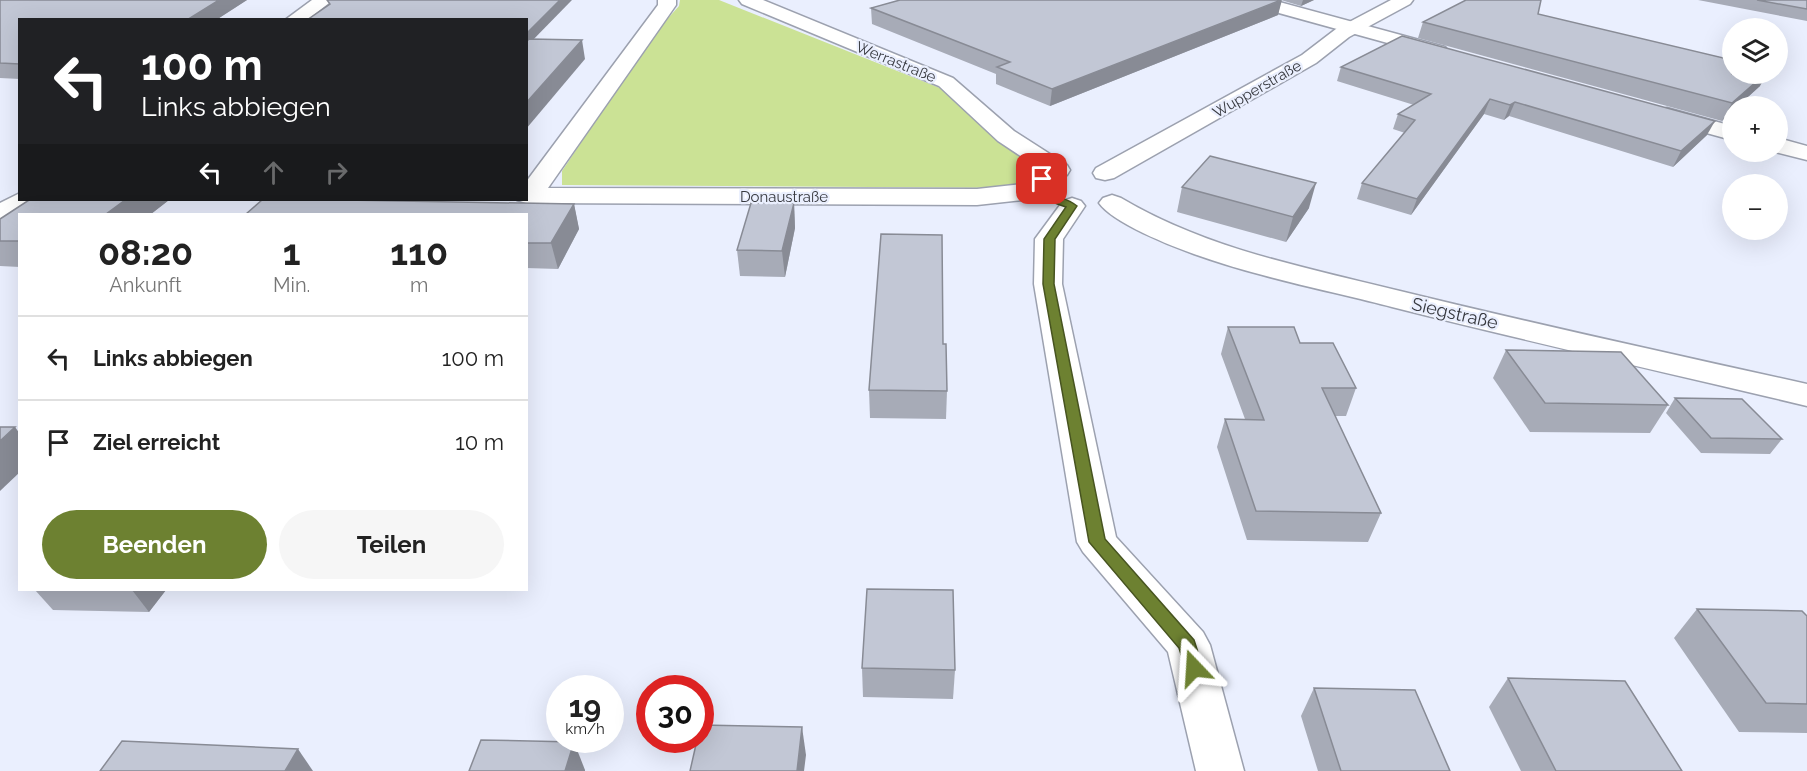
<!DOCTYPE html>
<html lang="de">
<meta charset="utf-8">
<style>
body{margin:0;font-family:Raleway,sans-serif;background:#f6f6f6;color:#222;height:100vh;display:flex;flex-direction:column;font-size:22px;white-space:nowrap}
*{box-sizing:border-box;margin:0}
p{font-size:20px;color:#767676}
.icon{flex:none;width:33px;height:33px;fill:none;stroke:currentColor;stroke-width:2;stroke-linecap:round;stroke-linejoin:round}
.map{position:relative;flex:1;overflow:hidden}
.drawer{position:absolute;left:18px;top:213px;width:510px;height:378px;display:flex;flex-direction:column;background:#fff;border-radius:0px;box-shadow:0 6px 24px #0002}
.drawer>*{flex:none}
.guide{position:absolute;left:18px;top:18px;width:510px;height:183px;border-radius:0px;box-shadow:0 6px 24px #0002;background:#202124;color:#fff;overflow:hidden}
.tools{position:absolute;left:1722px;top:18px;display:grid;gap:12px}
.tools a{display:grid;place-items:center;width:66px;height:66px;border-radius:50%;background:#fff;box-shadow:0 6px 24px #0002;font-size:30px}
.speed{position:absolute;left:546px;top:675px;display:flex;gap:12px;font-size:30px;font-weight:700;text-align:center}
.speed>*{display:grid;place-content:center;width:78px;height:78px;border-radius:50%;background:#fff;box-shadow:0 6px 24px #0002;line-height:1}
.speed small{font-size:15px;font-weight:400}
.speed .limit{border:9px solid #d22;background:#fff;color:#111}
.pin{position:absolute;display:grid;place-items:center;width:51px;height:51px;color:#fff;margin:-26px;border-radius:12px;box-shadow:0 3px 9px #0006}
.me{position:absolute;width:66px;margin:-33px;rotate:340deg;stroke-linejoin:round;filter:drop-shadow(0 0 4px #0008)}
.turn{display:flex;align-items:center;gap:21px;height:126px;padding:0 24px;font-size:27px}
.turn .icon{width:78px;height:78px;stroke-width:2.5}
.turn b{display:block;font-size:42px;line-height:51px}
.lanes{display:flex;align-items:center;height:57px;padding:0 24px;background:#0003;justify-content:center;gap:30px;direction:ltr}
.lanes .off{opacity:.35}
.eta{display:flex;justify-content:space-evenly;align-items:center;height:102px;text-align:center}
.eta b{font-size:36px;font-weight:700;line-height:42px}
.button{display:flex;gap:12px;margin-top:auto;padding:12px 24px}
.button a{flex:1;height:69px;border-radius:36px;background:#6d8131;color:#fff;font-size:24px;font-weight:700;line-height:69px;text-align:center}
.button a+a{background:#f6f6f6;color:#222}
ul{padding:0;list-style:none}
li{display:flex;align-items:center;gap:18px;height:84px;padding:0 24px;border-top:2px solid #e0e0e0}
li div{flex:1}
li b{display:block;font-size:22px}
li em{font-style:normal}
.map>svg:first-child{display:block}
.green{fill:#cbe295}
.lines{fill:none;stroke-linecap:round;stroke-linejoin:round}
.street-casing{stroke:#9ca1af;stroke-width:3}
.secondary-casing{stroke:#9ca1af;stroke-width:3}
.street{fill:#fff;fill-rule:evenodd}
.secondary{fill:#fff;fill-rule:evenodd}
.wall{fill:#a7abb7}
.shaded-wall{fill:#888b95}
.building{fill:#c2c7d5;stroke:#888b95;stroke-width:1.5}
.route{fill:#6d8131;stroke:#475420;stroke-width:1.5}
.labels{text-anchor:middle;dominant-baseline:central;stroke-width:4.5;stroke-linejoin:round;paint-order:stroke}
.far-street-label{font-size:15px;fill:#37393f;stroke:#eaeffe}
.street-label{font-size:18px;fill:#37393f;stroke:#eaeffe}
</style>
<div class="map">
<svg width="1807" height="771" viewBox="0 0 1807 771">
<rect width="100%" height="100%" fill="#eaeffe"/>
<polygon class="green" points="680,0 719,0 940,88 986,124 1038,175 1029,188 562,185 562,171 652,36 679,6"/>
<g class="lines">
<g class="street-casing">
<g id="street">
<polygon points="312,0 333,0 307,20 285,20"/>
<polygon points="658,0 676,0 676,5 548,188 977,189 1042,182 1051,185 1055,190 1051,195 1042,198 977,205 526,203 517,200 526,200 526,182 658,5"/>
<polygon points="739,0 763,0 953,78 1014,131 1067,165 1070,170 1067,175 1058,177 1049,175 998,141 939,86 742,4"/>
<polygon points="1391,0 1413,0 1410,4 1349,37 1316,63 1114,178 1105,180 1096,178 1093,173 1096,168 1302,55 1336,29"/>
<path d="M 20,193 L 20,200 L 36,200 C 28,211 13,219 0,222 L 0,203 Z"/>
<path d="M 1112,195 L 1121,198 C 1207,249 1303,267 1400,291 C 1535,324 1671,354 1807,384 L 1807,406 C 1669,373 1530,342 1392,307 C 1326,290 1258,277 1194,254 C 1171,246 1113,223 1099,203 L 1103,198 Z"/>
<polygon points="1072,198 1081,201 1085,206 1063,239 1062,284 1116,537 1203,632 1210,645 1244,771 1196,771 1168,652 1083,552 1077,542 1034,284 1035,239 1063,201"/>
</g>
</g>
<g class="secondary-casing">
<g id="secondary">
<polygon points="1243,0 1272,0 1445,47 1448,51 1445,55 1431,55 1246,4"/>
<polygon points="1667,108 1732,126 1732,140 1659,120 1656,115 1659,110"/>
<polygon points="1778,138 1807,146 1807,160 1775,152 1778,152"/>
</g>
</g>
<use href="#street" class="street"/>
<use href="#secondary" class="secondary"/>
</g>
<g class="wall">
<polygon points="0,0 247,0 216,20 20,20 20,79 0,78"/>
<polygon points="900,0 1314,0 1301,6 1281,0 1278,15 1050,106 996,84 996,74 872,24 871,8"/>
<polygon points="1698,0 1807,0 1807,21"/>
<polygon points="1538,14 1760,86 1738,106 1732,106 1732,111 1722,121 1418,38 1423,22"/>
<polygon points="1341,67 1707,135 1673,167 1509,116 1504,120 1484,114 1411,215 1357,199 1362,183 1405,133 1393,129 1398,114 1414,105 1337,81"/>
<polygon points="1182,187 1309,208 1286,242 1177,212"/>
<polygon points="29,200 169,200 151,214 20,214 20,267 0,266 0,219"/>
<polygon points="794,203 795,228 785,277 740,276 737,250"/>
<polygon points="574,204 579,229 558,269 526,268 526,214"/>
<polygon points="1228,327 1300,343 1356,388 1346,416 1335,416 1381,513 1368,542 1247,540 1217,447 1225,419 1245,419 1221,354"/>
<polygon points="943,344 947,391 946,419 870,418 869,390"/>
<polygon points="1506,350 1668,405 1650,433 1530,432 1493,378"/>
<polygon points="1675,398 1782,439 1770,454 1701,453 1666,413"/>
<polygon points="35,590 166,590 149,612 53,610"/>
<polygon points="1697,609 1807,616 1807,733 1739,732 1674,638"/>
<polygon points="862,668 955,670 953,699 863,697"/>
<polygon points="1508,678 1682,771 1521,771 1489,707"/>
<polygon points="1314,688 1450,771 1318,771 1301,716"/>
</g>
<g class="shaded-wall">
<polygon points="219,0 247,0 216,20 187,20"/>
<polygon points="560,0 572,0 527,46 526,34"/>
<polygon points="1282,0 1278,15 1050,106 1052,89"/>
<polygon points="1303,0 1314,0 1301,6"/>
<polygon points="582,40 585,59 526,129 526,103"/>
<polygon points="1765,74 1767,74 1760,86 1738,106 1732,106 1732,111 1722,121 1732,103"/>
<polygon points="1490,99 1484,114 1411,215 1417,199"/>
<polygon points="1515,102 1509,116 1504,120 1510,105"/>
<polygon points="1715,121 1707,135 1673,167 1681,151"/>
<polygon points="1316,183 1309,208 1286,242 1293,217"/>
<polygon points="125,200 169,200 151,214 106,214"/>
<polygon points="794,203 795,228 785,277 782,251"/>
<polygon points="574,204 579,229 558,269 551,243"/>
<polygon points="15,427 20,434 20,472 0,491 0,441"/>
<polygon points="132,590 166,590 149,612"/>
<polygon points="802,727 806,755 804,771 797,771"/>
<polygon points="574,742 585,770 585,771 565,771"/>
<polygon points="298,749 313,771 285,771"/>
</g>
<g class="building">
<polygon points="0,0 219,0 187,20 20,20 20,64 0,63"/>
<polygon points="327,0 560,0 526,34 526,20 307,20 330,4"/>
<polygon points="900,0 1281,0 1052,89 997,67 1010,62 871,8"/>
<polygon points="1466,0 1541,0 1538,14 1732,60 1732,74 1765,74 1732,103 1423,22"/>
<polygon points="1757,0 1807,0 1807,9"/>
<polygon points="1402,36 1715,121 1681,151 1515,102 1510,105 1490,99 1417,199 1362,183 1415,120 1398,114 1431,94 1341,67"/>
<polygon points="529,39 582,40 526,103 526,42"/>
<polygon points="1210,156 1316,183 1293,217 1182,187"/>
<polygon points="29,200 125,200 106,214 20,214 20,241 0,241 0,219"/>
<polygon points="262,200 344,200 574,204 551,243 526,243 526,214 246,214"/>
<polygon points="751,203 794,203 782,251 737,250"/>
<polygon points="881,234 942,235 943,344 946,344 947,391 869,390"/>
<polygon points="1228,327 1294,327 1300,343 1333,343 1356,388 1322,388 1381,513 1256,511 1225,419 1264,420"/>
<polygon points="1506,350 1621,352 1668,405 1545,403"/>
<polygon points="1675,398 1742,399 1782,439 1711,438"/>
<polygon points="0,427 15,427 0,441"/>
<polygon points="867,589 953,590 955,670 862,668"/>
<polygon points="1697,609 1802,611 1807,616 1807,704 1766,703"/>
<polygon points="1508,678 1625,681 1682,771 1556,771"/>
<polygon points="1314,688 1415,690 1450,771 1341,771"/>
<polygon points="700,725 802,727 797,771 690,771 697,740 700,740"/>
<polygon points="481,740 574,742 565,771 469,771"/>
<polygon points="122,741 298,749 285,771 100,771"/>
</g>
<path class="route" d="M 1039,177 L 1046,177 C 1049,204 1060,192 1077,206 L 1055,239 L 1054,284 L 1105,539 L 1194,640 L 1203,668 L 1200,674 L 1194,676 L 1187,674 L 1179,648 L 1089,542 L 1043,284 L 1044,239 L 1066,207 C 1052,202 1040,199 1035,185 Z"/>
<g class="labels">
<g class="far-street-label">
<text transform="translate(896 62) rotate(22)">Werrastraße</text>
<text transform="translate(1257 89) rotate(-30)">Wupperstraße</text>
<text x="784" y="197">Donaustraße</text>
</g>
<g class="street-label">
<text transform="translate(1455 313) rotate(13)">Siegstraße</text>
</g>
</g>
</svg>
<div class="tools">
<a><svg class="icon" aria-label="layers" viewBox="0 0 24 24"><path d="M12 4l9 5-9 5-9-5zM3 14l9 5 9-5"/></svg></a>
<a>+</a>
<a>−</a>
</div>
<div class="speed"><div>19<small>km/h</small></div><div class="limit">30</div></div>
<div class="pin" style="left:1042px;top:179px;background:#d93025"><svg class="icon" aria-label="arrive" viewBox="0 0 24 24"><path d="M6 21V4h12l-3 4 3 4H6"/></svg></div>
<svg class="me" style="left:1194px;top:668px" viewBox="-20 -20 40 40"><path d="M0-17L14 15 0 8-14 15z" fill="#6d8131" stroke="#fff" stroke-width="4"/></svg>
<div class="guide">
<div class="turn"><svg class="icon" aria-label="left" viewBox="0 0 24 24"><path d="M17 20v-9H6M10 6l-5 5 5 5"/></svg><div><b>100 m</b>Links abbiegen</div></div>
<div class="lanes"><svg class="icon" aria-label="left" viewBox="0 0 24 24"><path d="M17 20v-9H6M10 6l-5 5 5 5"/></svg><svg class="icon off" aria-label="ahead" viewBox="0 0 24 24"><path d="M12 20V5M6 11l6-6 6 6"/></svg><svg class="icon off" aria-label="right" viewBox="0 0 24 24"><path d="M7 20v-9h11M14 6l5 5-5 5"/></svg></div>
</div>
<section class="drawer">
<div class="eta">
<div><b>08:20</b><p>Ankunft</p></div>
<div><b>1</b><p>Min.</p></div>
<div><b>110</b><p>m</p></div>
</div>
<ul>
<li><svg class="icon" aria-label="left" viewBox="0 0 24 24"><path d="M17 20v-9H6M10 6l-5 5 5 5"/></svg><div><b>Links abbiegen</b></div><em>100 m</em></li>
<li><svg class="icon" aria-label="arrive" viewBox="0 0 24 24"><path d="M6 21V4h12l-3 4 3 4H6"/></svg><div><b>Ziel erreicht</b></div><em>10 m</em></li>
</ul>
<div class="button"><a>Beenden</a><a>Teilen</a></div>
</section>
</div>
